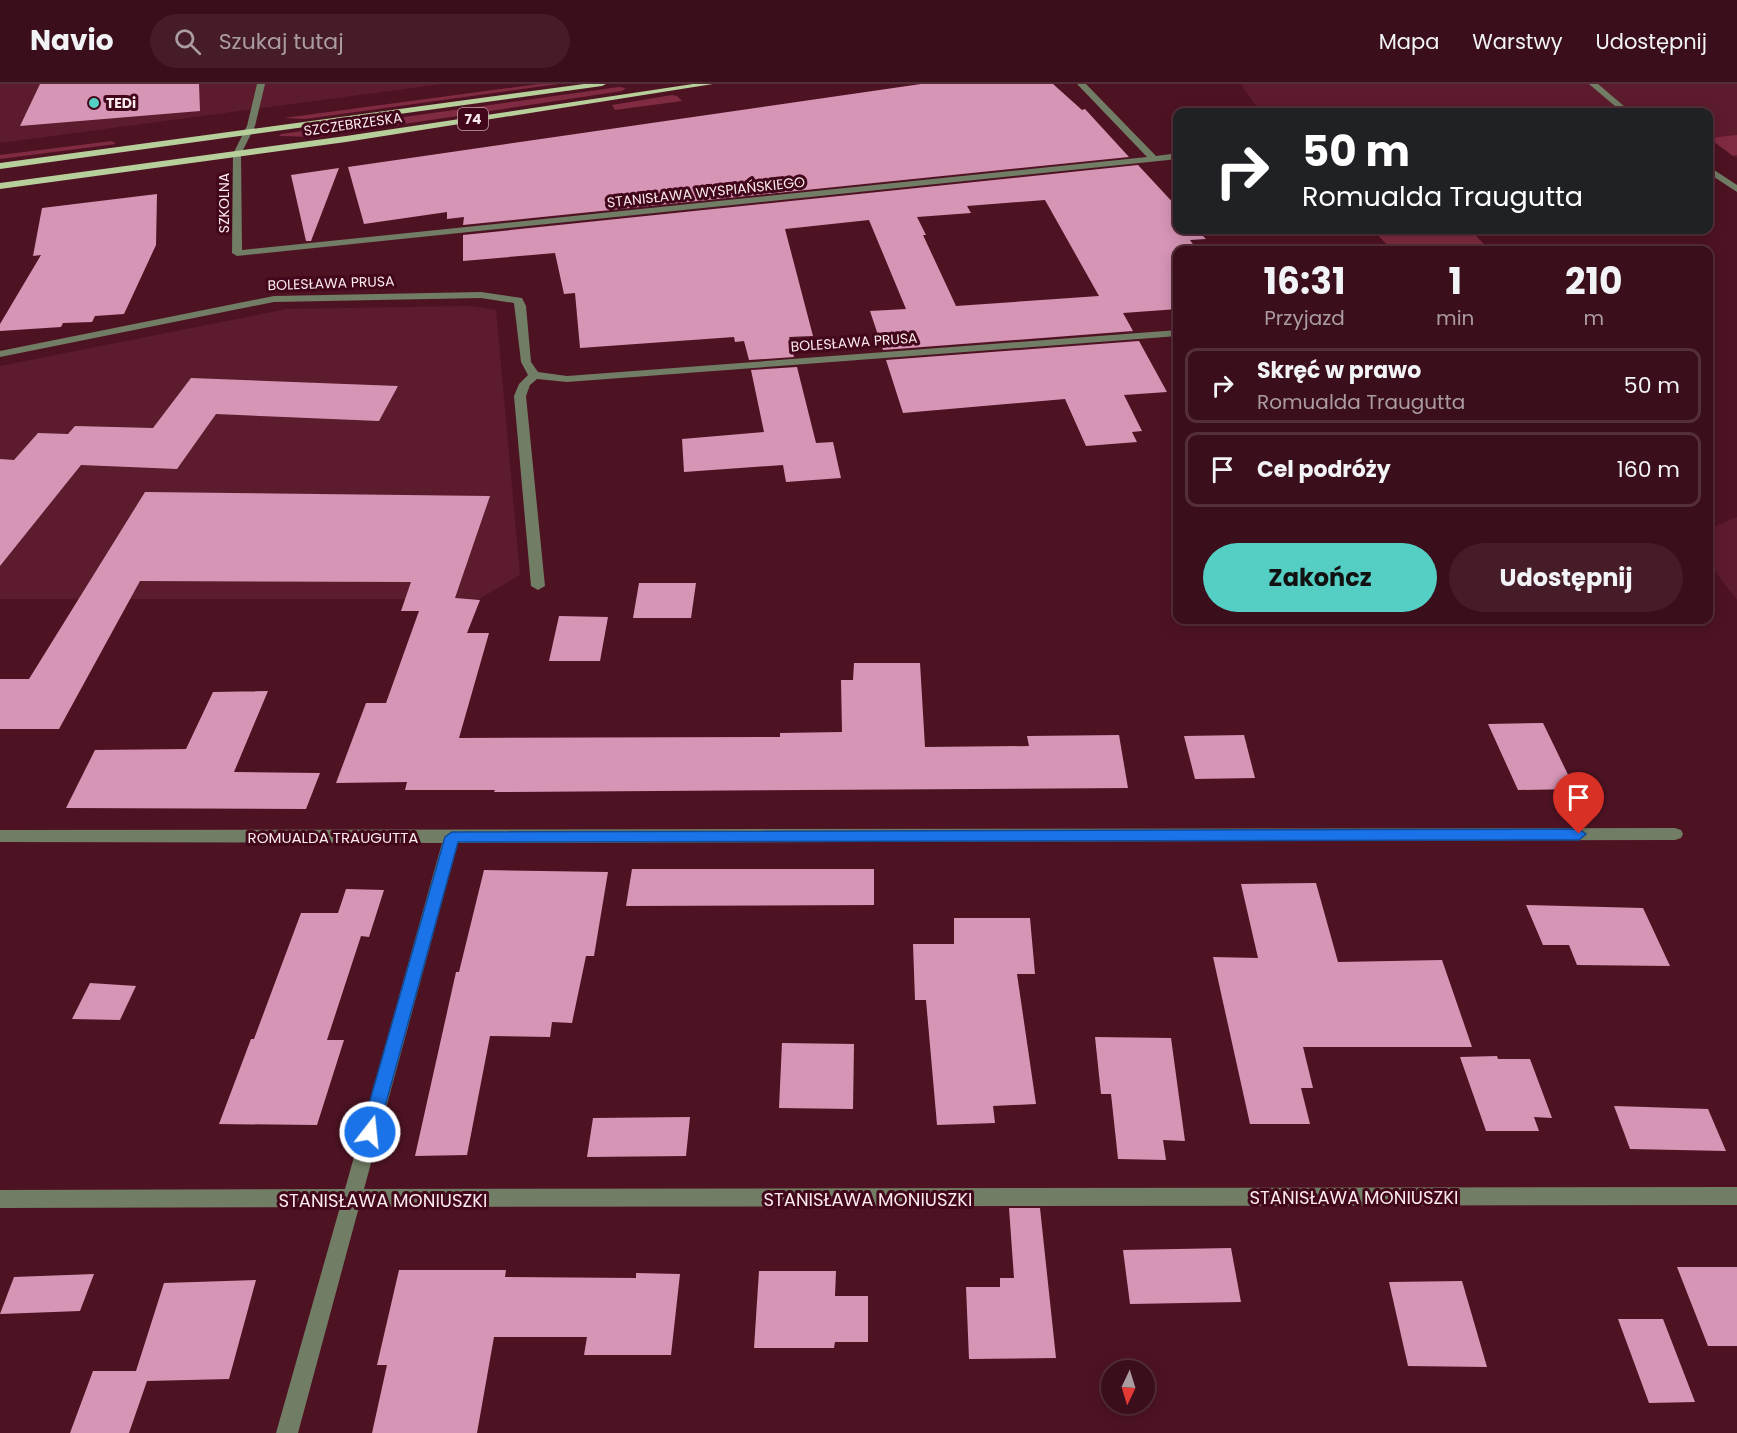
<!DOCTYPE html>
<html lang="pl">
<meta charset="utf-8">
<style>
body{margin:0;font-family:Poppins,sans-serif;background:#451c27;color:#f1f3f6;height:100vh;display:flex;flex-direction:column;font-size:22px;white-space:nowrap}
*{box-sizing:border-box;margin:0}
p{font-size:20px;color:#ab9ca2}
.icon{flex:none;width:33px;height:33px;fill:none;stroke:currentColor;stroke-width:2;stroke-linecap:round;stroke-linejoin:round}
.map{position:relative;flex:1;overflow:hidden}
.drawer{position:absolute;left:1173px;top:162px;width:540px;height:378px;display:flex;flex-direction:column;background:#3a0e1a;border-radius:12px;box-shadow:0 3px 15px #0003,0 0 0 2px #542e39}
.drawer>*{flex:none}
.banner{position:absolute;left:1173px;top:24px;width:540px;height:126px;border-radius:12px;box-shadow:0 3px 15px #0003,0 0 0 2px #542e39;background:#202124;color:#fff;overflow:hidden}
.needle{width:39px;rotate:184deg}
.tools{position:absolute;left:1101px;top:1276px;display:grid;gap:12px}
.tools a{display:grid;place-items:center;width:54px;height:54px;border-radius:50%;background:#3a0e1a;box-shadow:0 3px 15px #0003,0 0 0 2px #542e39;font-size:30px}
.pin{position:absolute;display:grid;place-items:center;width:51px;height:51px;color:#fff;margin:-62px -26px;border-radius:50% 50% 50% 0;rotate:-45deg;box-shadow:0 0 6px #0007}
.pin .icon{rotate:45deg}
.me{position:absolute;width:66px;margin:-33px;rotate:16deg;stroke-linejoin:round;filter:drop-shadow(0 0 4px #0008)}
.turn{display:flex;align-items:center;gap:21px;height:126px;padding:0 30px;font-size:27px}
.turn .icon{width:78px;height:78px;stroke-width:2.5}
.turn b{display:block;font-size:42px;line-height:51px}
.eta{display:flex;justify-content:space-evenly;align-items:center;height:102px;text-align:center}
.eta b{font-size:36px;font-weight:700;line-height:42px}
.action{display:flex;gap:12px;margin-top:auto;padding:12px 30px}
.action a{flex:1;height:69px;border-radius:36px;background:#55cec4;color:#111;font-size:24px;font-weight:700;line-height:69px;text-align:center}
.action a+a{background:#451c27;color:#f1f3f6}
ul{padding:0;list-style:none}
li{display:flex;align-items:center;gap:18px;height:75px;margin:0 12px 9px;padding:0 18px;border:3px solid #542e39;border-radius:12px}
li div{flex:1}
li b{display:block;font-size:22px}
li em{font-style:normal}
header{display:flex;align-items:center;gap:36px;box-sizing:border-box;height:84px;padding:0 30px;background:#3a0e1a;border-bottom:2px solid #542e39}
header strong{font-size:28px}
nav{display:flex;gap:33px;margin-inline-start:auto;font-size:21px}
.search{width:420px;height:54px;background:#451c27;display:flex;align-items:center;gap:15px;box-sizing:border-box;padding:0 21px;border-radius:33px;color:#ab9ca2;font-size:22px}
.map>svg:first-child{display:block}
.built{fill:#5d1b2e}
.green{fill:#802b41}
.building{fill:#d695b5;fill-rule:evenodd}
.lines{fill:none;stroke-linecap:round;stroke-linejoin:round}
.minor{fill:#717d64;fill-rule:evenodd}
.major{fill:#b7cf9b;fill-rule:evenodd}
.route{fill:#1a73e8;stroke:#114b97;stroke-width:1.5}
.poi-dot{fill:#55cec4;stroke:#42071a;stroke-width:2}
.labels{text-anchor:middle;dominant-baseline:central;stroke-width:6;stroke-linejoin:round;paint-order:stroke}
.far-poi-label{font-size:14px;font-weight:bold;fill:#faeaec;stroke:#42071a;text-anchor:start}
.shield{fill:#42071a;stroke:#c3a6ad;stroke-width:1.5}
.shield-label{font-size:14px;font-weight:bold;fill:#faeaec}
.far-street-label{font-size:14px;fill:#faeaec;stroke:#42071a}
.street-label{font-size:15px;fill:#faeaec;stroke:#42071a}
.near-street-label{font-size:18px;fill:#faeaec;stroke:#42071a}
</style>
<header>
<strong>Navio</strong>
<div class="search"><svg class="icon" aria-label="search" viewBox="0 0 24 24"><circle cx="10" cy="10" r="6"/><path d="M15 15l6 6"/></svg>Szukaj tutaj</div>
<nav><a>Mapa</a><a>Warstwy</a><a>Udostępnij</a></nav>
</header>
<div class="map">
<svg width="1737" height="1349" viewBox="0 0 1737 1349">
<rect width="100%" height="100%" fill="#4e1323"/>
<g class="built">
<polygon points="0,0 442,0 0,59"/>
<polygon points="1241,0 1737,0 1737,74 1709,54 1708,28 1260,28"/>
<polygon points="470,222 496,226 520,491 479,515 0,515 0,282 287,225"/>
<polygon points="1737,433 1737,516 1709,479 1708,445"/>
</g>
<g class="green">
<polygon points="539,0 558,0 305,35 284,34"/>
<polygon points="619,3 626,4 622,7 318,53 279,52 281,50"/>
<polygon points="672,11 677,12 682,17 615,26 612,21"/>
<polygon points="1737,51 1737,71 1733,72 1709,54"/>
<polygon points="112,57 116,60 0,75 0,71"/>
<polygon points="1373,146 1470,146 1484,160 1392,166"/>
</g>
<g class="building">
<polygon points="40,0 199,0 200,27 20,42"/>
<polygon points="921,0 1053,0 1082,26 1085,25 1129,73 463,141 464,133 447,135 447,128 364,140 348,83"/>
<path d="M 1138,81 L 1178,124 L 1178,146 L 1197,146 L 1206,155 L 1190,156 L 1197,166 L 1178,166 L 1178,225 L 1123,229 L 1133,247 L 883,266 L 870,227 L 906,225 L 869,136 L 785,145 L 813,252 L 789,253 L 794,273 L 749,276 L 744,257 L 735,258 L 734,253 L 580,264 L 575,209 L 564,210 L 555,169 L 463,177 L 463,151 ZM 1045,116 L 1099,212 L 956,222 L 923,151 L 926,151 L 917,133 L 971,129 L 967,122 Z"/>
<polygon points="339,84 311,157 306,157 291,91"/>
<polygon points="157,110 156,161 124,230 95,232 92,238 63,239 61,243 0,247 0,240 41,171 33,172 42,124"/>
<polygon points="1139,257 1167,308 1124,311 1142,347 1132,348 1137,358 1086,362 1065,315 903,329 886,276"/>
<polygon points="797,283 816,359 833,358 841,394 786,398 783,381 684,388 682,355 764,348 751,286"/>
<polygon points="191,294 398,302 379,337 216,330 177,385 81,381 0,482 0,375 14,376 38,349 68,350 75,342 153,344"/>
<polygon points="145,408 490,412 455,514 480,516 467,549 489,549 459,654 780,653 780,649 842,648 841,596 853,596 854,579 920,579 925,663 1029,662 1027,652 1119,651 1128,704 494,708 495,706 405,706 407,698 336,699 366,619 386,619 419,527 401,527 411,498 140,497 59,645 0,645 0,595 29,595"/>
<polygon points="639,499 696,499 691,534 633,534"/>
<polygon points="559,532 608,533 600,577 549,577"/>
<polygon points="268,607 234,688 320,689 306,725 66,724 95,666 186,665 213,608"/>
<polygon points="1543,639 1575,705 1518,706 1488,640"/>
<polygon points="1244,651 1255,694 1195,695 1184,652"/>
<polygon points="632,785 874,785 874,821 626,822"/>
<polygon points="484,786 608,788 594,872 586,872 572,939 552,938 550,953 490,952 467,1071 415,1072 456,888 459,888"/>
<polygon points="1316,799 1338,878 1442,876 1472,963 1303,963 1313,1004 1301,1004 1310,1040 1250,1040 1213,873 1258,874 1241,800"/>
<polygon points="346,805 384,806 369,853 361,852 327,956 344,956 317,1041 219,1040 251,955 254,955 301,829 338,829"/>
<polygon points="1526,821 1643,824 1670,882 1577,881 1569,861 1543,861"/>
<polygon points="954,834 1030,834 1035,890 1017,890 1036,1020 993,1022 995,1039 937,1041 926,916 915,916 913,860 954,860"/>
<polygon points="90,899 136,902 120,936 72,935"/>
<polygon points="1095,953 1171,954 1185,1057 1163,1056 1166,1076 1118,1075 1111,1010 1101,1010"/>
<polygon points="782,959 854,960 853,1025 779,1024"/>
<polygon points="1497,972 1498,975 1530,975 1552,1034 1534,1033 1539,1047 1486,1047 1460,973"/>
<polygon points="1614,1022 1708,1025 1726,1067 1630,1065"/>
<polygon points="690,1033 686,1072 587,1073 593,1034"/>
<polygon points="1009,1124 1040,1124 1056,1274 969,1275 966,1203 1000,1203 1000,1194 1014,1194"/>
<polygon points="1231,1164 1241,1218 1130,1220 1123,1166"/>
<polygon points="1677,1183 1737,1183 1737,1262 1708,1262"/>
<polygon points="399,1186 506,1186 505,1193 636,1194 636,1189 680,1190 671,1271 584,1271 587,1253 494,1253 477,1349 372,1349 387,1281 377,1281"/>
<polygon points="759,1187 836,1187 835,1212 868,1212 868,1258 835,1258 834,1264 754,1264"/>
<polygon points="94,1190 80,1227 0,1230 14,1193"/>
<polygon points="256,1196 229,1295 147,1297 129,1349 70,1349 93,1287 136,1287 164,1199"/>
<polygon points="1462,1197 1487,1283 1408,1282 1389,1198"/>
<polygon points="1618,1235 1663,1235 1695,1318 1649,1319"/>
</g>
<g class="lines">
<g class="minor">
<polygon points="257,0 265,0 255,42 241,70 242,166 1147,73 1077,0 1086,0 1156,72 1178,69 1178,75 237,172 232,169 233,70 247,42"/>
<polygon points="1589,0 1598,0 1631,28 1622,28"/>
<polygon points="1708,82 1737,101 1737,108 1708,89"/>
<polygon points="481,208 522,214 526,222 531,278 538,288 567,292 1178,246 1178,252 567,298 537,295 530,301 526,312 545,502 538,506 531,502 514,312 519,300 528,291 521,278 514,219 481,214 274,218 0,273 0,267 274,212"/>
<polygon points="1675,744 1681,746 1683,750 1681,754 1675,756 458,759 364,1105 1737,1103 1737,1121 359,1123 298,1349 276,1349 340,1123 0,1124 0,1106 345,1105 442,759 0,758 0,746"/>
</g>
<g class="major">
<polygon points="584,0 606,0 602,2 0,85 0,79"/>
<polygon points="693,0 713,0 346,58 0,105 0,99 346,52"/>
</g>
</g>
<polygon class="route" points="1579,745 1586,750 1579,756 458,758 378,1048 376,1053 370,1055 364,1053 361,1048 445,753 452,748"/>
<circle class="poi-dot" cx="94" cy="19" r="6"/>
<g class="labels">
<g class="far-poi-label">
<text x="106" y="19">TEDi</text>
</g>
<rect class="shield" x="458" y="24" width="30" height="22" rx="4.5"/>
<g class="shield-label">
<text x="473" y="35">74</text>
</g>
<g class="far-street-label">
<text transform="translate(353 40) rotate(-8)">SZCZEBRZESKA</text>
<text transform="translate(706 108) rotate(-6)">STANISŁAWA WYSPIAŃSKIEGO</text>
<text transform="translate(224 119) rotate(-90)">SZKOLNA</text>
<text transform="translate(331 199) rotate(-2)">BOLESŁAWA PRUSA</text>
<text transform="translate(854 258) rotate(-4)">BOLESŁAWA PRUSA</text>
</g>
<g class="street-label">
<text x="333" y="753">ROMUALDA TRAUGUTTA</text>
</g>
<g class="near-street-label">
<text x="1354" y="1113">STANISŁAWA MONIUSZKI</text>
<text x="868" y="1115">STANISŁAWA MONIUSZKI</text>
<text x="383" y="1116">STANISŁAWA MONIUSZKI</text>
</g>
</g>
</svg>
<div class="tools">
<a><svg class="needle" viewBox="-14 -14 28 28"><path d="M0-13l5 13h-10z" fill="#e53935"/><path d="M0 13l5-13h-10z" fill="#ab9ca2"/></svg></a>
</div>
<div class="pin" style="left:1579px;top:750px;background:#d93025"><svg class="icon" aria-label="arrive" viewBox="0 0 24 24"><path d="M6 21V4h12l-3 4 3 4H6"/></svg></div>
<svg class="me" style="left:370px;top:1048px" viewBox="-20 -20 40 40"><circle r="17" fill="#1a73e8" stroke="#fff" stroke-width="3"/><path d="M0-11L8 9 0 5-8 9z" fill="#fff"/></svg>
<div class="banner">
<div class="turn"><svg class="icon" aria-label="right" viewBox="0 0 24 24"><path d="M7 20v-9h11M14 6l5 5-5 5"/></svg><div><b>50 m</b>Romualda Traugutta</div></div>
</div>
<section class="drawer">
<div class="eta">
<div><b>16:31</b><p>Przyjazd</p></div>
<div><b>1</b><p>min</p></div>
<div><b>210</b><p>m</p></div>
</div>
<ul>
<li><svg class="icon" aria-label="right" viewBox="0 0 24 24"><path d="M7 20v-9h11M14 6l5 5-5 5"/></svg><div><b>Skręć w prawo</b><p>Romualda Traugutta</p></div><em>50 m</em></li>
<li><svg class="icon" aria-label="arrive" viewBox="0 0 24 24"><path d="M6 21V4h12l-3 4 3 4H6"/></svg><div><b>Cel podróży</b></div><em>160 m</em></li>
</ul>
<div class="action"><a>Zakończ</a><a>Udostępnij</a></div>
</section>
</div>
